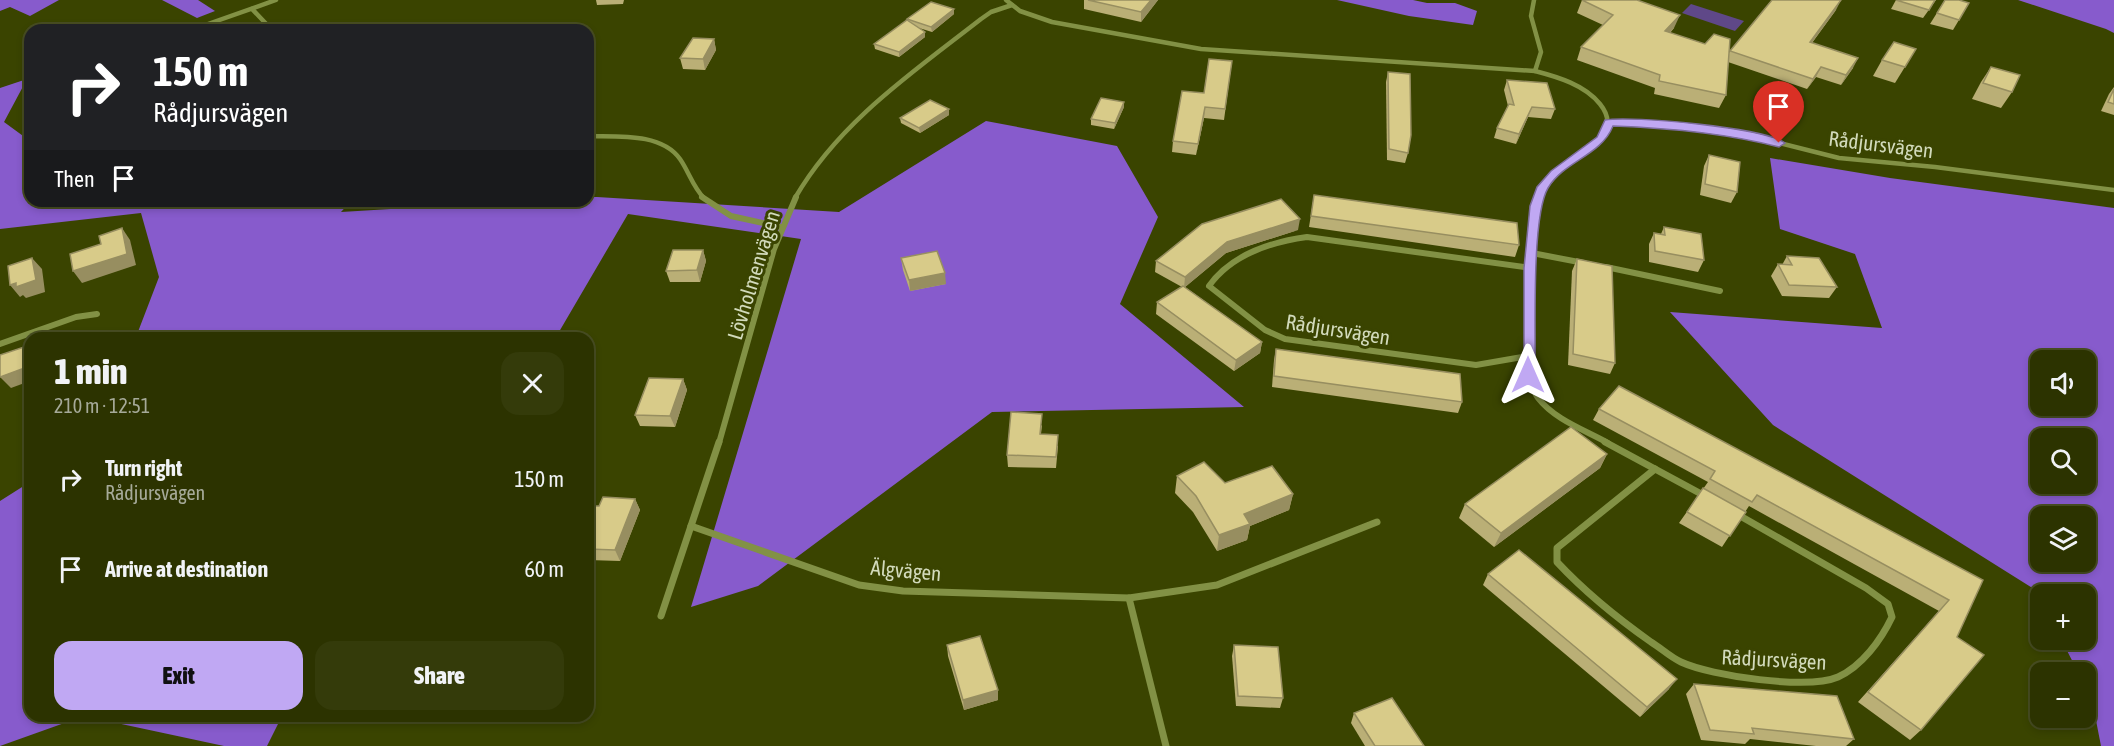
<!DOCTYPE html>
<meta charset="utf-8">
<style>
body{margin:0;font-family:"Asap Condensed",sans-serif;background:#343b0a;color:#f1f3f6;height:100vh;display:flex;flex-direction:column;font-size:22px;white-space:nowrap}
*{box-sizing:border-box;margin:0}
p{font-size:20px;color:#a6aa99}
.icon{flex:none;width:33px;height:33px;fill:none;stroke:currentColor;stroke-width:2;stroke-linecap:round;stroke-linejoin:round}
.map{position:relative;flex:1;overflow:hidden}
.side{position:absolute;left:24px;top:332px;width:570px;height:390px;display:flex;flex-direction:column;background:#2c3300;border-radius:18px;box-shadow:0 3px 9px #0003,0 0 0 2px #484e22}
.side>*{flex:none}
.guide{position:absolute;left:24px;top:24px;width:570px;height:183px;border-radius:18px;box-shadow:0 3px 9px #0003,0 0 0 2px #484e22;background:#202124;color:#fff;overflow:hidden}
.controls{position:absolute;left:2030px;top:350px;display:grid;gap:12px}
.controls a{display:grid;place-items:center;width:66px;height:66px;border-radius:12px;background:#2c3300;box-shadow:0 3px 9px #0003,0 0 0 2px #484e22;font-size:30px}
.pin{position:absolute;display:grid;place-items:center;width:51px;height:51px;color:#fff;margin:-62px -26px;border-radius:50% 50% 50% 0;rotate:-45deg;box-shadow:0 0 6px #0007}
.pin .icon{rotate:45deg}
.me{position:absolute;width:66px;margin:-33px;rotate:0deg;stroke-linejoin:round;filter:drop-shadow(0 0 4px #0008)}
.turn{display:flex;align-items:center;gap:21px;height:126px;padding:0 30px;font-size:27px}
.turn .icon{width:78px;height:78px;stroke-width:2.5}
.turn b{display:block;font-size:42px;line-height:51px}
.then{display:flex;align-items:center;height:57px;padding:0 30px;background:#0003;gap:12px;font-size:22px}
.round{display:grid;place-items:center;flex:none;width:63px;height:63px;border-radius:18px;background:#343b0a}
.overview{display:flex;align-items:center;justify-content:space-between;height:102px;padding:0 30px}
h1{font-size:36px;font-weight:800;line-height:45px}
.primary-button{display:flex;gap:12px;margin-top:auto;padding:12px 30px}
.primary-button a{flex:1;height:69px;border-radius:18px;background:#c0a8f3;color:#111;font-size:24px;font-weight:800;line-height:69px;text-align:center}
.primary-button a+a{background:#343b0a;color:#f1f3f6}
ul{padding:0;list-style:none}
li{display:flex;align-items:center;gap:18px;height:90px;padding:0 30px}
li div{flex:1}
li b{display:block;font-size:22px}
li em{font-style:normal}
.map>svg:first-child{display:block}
.green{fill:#5f4888}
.forest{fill:#875bcc;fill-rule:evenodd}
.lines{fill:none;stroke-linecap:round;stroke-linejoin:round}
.minor-far2{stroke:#829145;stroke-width:4.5}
.minor-far1{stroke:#829145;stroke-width:6}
.minor{stroke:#829145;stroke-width:7}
.wall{fill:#baaf76}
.shaded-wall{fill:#978e60}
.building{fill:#d8cb89;stroke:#978e60;stroke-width:1.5}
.route{fill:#c0a8f3;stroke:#7d6d9e;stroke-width:1.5}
.labels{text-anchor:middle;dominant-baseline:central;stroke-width:6;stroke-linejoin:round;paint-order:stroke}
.street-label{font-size:21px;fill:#d2dabb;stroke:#3a4400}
</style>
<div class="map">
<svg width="2114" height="746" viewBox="0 0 2114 746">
<rect width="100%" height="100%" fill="#3a4400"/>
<polygon class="green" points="1691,4 1744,21 1735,31 1682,13"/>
<g class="forest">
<polygon points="0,0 59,0 30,16 10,7 0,11"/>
<polygon points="162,0 198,0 215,11 197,18"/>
<polygon points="1337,0 1413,0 1427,3 1455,3 1477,11 1473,25 1409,16"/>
<polygon points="2018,0 2114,0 2114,33 2106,29"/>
<polygon points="27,79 4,122 30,141 30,201 351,201 341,212 524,201 588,201 588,197 597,197 839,212 986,121 1117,146 1158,217 1120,304 1244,407 992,412 758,586 691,607 801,239 628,214 556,337 136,337 159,277 141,213 0,229 0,88"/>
<path d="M 1770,158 L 1890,178 L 2114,208 L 2114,746 L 2101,746 L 2092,700 L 2085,687 L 2085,672 L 2078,672 L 2061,639 L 2085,639 L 2085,594 L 2040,594 L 2040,597 L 2037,591 L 1773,425 L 1670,312 L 1882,328 L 1855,254 L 1780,229 ZM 2040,360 L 2085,360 L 2085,405 L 2040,405 ZM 2040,438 L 2085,438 L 2085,483 L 2040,483 ZM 2040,516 L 2085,516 L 2085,561 L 2040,561 Z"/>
<polygon points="30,482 30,716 282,716 267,746 224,746 84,716 0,746 0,501"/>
</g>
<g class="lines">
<g class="minor-far2">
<path d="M 1006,0 L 1020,11 L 1052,22 L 1201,49 L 1535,71 C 1558,77 1585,85 1600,104 C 1626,136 1578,155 1559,172 C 1551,180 1544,188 1540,198"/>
<polyline points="1534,0 1531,16 1541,52 1535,71"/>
<polyline points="252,9 272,30"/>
<polyline points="191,30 276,0"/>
<polyline points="1609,122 1740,133 1839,158 1935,167 2114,190"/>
<path d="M 588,136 C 616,137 661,132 680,159 C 689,172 693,187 704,198"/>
<path d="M 795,198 C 839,122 913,72 981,19 L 991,12 L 1012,5"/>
</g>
<g class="minor-far1">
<polyline points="702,197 731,216 781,227"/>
<path d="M 1540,197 L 1536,206 C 1533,242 1519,373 1538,398 C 1555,420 1585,430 1608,443"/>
<polyline points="1532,253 1584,263"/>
<polyline points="1606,267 1720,291"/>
<polyline points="0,344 76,317 97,314"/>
<path d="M 1528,356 L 1476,365 L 1285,339 L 1265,330 L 1209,286 C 1231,255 1271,242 1307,237 L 1531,268"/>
<polyline points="719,443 774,249 796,197"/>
</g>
<g class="minor">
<polyline points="1605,442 1705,496"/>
<path d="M 1655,469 L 1557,548 L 1557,562 C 1585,592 1617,618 1651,642 C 1661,648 1670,657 1681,662 C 1711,676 1808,690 1838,677 C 1862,666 1881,640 1892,617 L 1888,604 L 1866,588 L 1735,513"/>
<polyline points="691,526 859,585 903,591 1129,598 1217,585 1377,522"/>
<polyline points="1129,598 1166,746"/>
<polyline points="661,616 719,442"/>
</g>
</g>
<g class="wall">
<polygon points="596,0 624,0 623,4 597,5"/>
<polygon points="1084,0 1158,0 1141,22 1084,9"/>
<polygon points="1582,0 1674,28 1670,33 1729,53 1730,51 1836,10 1812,43 1853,68 1841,85 1816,77 1807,89 1728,62 1726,95 1719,108 1654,94 1655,88 1577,60 1581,47 1603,25 1577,13"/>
<polygon points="1896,0 1936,0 1923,18 1891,9"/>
<polygon points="1945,0 1969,3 1953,30 1930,24"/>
<polygon points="954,14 932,32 919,28 925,37 899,57 875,49 874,44 907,20"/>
<polygon points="714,39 716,50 705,70 683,69 680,58"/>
<polygon points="1916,49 1895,83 1873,76 1882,60"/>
<polygon points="1232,61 1224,120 1204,118 1196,155 1172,152 1173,141 1204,93"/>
<polygon points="1991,67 2012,92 2001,108 1972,99 1981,82"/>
<polygon points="1388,72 1408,153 1405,163 1387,160 1386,82"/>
<polygon points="1507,80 1555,109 1551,119 1528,117 1516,144 1494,138 1497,128 1508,106 1504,90"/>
<polygon points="2114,87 2114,115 2101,111 2109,94"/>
<polygon points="1124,107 1114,129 1091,125 1091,119"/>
<polygon points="949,115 920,133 901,123 900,118"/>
<polygon points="1709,155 1737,192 1731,203 1700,195 1704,166"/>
<polygon points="1314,195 1519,245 1515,257 1309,227"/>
<polygon points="1664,227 1704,260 1698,272 1649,262 1649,244 1654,233 1661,234"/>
<polygon points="1298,230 1226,253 1185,287 1262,342 1260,353 1234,371 1156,314 1157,302 1182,287 1155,272 1156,261"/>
<polygon points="703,250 706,261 700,282 670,282 666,271"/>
<polygon points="1787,256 1837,287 1829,298 1782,296 1771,276 1778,264 1782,265"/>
<polygon points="901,258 946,284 910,291 903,270"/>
<polygon points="1577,259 1615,363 1610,374 1568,365 1572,271"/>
<polygon points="1276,349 1462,402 1458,413 1272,387 1274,360"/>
<polygon points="683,379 687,390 675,427 640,426 635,415"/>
<polygon points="1599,409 1983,580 1957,637 1921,730 1910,740 1858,702 1939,611 1749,506 1722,547 1679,523 1708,482 1593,420"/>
<polygon points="1042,425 1041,434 1058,446 1056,468 1008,467 1007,455"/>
<polygon points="1607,454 1600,468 1494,547 1459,518 1465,504"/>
<polygon points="1177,476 1225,483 1293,494 1289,510 1250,526 1247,540 1217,551 1193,512 1175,493"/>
<polygon points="635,499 640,510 620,561 588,560 588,508"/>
<polygon points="1488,574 1669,689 1640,717 1483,585"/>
<polygon points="947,645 998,700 964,710 948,656"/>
<polygon points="1234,645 1283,698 1280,708 1236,706 1232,656"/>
<polygon points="1694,684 1854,739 1846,746 1816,746 1750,739 1745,744 1701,740 1686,694"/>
<polygon points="1354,713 1424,746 1365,746 1351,723"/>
</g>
<g class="shaded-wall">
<polygon points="1151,0 1158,0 1141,22 1141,12"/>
<polygon points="1841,0 1836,10 1805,52 1810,42"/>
<polygon points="954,9 954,14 932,32 931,27"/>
<polygon points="1680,15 1674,28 1659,44 1665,31"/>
<polygon points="925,32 925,37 899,57 899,52"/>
<polygon points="714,39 716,50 705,70 703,59"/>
<polygon points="1858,58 1853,68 1841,85 1846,75"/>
<polygon points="1821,67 1816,77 1807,89 1813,79"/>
<polygon points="1124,102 1124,107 1114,129 1115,123"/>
<polygon points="1205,107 1204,118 1196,155 1198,144"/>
<polygon points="1532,107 1528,117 1516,144 1519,134"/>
<polygon points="949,109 949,115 920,133 919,128"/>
<polygon points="1300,219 1298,230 1226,253 1184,288 1185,277 1227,242"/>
<polygon points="122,228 130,240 136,265 82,283 73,271"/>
<polygon points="703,250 706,261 700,282 697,270"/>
<polygon points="32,258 42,269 45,292 26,298 23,295 20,297 10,285"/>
<polygon points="945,273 946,284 910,291 909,280"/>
<polygon points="1262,342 1260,353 1234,371 1236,360"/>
<polygon points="30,366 30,381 11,388 0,377"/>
<polygon points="683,379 687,390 675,427 670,416"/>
<polygon points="1607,454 1600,468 1494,547 1501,533"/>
<polygon points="1293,494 1289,510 1250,526 1247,540 1217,551 1219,535 1244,514"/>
<polygon points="635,499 640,510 620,561 615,550"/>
<polygon points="1677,679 1669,689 1640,717 1647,707"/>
<polygon points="998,690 998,700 964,710 963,700"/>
</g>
<g class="building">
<polygon points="1088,0 1151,0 1141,12"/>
<polygon points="1582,0 1637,0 1680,15 1665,31 1705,44 1714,34 1730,39 1726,95 1659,81 1660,75 1581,47 1613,15"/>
<polygon points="1772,0 1841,0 1810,42 1858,58 1846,75 1821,67 1813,79 1730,51"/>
<polygon points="1896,0 1935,0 1929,10"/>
<polygon points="1945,0 1959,0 1969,3 1959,20 1937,13"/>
<polygon points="931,2 954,9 931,27 907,19"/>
<polygon points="907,20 925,32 899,52 874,44"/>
<polygon points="226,23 232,30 206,30"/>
<polygon points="693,38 714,39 703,59 680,58"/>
<polygon points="1894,42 1916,49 1905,67 1882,60"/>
<polygon points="1209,59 1232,61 1225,109 1205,107 1198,144 1173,141 1182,91 1204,93"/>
<polygon points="1991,67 2020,75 2012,92 1983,83"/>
<polygon points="1388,72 1410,74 1411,135 1408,153 1389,149"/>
<polygon points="1507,80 1547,83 1555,109 1532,107 1519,134 1497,128 1509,104 1514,105"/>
<polygon points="2114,89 2114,104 2108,102"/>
<polygon points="1101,98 1124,102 1115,123 1091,119"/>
<polygon points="930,100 949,109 919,128 900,118"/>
<polygon points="1709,155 1740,162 1737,192 1705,184"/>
<polygon points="1314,195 1517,223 1519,245 1311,216"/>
<polygon points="1281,199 1300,219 1227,242 1185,277 1156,261 1202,224"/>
<polygon points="1664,227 1701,234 1704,260 1655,251 1654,233 1665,235"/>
<polygon points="122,228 127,254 73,271 70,254 101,244 99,236"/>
<polygon points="673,250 703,250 697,270 666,271"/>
<polygon points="937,251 945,273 909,280 901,258"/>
<polygon points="1787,256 1819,258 1837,287 1789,285 1778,264 1792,265"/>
<polygon points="32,258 36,280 16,287 16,283 10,285 8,266"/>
<polygon points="1577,259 1612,266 1615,363 1573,354"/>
<polygon points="1183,286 1262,342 1236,360 1157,302"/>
<polygon points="30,345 30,366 0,377 0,355"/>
<polygon points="1276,349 1460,374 1462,402 1274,376"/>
<polygon points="649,378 683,379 670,416 635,415"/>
<polygon points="1619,386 1983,580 1957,637 1984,655 1921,730 1868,692 1949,600 1757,495 1752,502 1710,479 1715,471 1599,409"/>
<polygon points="1011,412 1042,414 1040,434 1058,435 1056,457 1007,455"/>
<polygon points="1571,427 1607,454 1501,533 1465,504"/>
<polygon points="1204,462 1225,483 1272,466 1293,494 1244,514 1250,524 1219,535 1196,496 1177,476"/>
<polygon points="1703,488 1746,512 1730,536 1687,512"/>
<polygon points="603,497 635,499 615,550 588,549 588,508 589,506 599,506"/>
<polygon points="1519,550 1677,679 1647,707 1488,574"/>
<polygon points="980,636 998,690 963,700 947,645"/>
<polygon points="1234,645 1278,647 1283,698 1238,696"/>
<polygon points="1694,684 1837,696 1854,739 1752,728 1754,734 1710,730"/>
<polygon points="1392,698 1424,746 1375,746 1354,713"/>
</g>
<path class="route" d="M 1605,120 C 1631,115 1767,128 1785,143 L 1779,147 C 1725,133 1669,128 1613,126 C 1601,156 1564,161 1548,188 C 1531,217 1536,336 1535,375 L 1533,378 L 1524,378 L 1524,268 L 1530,206 L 1537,187 L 1551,171 L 1597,137 Z"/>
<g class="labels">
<g class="street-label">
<text transform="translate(1881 144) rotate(7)">Rådjursvägen</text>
<text transform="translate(753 275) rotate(-73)">Lövholmenvägen</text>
<text transform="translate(1338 329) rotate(9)">Rådjursvägen</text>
<text transform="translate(906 570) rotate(5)">Älgvägen</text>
<text transform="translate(1774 659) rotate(3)">Rådjursvägen</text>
</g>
</g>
</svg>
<div class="controls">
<a><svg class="icon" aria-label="sound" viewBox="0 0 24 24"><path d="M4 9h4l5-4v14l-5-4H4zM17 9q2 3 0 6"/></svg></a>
<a><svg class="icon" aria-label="search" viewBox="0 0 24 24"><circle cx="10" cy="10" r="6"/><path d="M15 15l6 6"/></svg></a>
<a><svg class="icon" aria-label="layers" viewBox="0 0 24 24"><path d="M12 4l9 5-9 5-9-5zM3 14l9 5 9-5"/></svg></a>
<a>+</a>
<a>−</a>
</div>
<div class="pin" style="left:1779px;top:143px;background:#d93025"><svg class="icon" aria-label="arrive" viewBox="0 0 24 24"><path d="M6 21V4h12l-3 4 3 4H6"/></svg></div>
<svg class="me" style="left:1528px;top:375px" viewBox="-20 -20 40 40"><path d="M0-17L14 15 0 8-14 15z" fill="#c0a8f3" stroke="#fff" stroke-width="4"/></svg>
<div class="guide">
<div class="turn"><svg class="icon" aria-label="right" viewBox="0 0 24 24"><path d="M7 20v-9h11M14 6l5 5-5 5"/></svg><div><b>150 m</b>Rådjursvägen</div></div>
<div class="then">Then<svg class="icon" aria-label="arrive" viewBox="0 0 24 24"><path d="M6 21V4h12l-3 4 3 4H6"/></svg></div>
</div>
<section class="side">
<div class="overview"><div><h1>1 min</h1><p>210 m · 12:51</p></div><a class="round"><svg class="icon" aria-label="close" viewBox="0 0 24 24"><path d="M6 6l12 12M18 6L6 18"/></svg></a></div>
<ul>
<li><svg class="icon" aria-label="right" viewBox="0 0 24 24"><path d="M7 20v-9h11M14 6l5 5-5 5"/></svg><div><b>Turn right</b><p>Rådjursvägen</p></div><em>150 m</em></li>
<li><svg class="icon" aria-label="arrive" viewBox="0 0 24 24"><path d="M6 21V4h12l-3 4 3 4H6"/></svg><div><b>Arrive at destination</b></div><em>60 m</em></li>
</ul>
<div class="primary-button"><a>Exit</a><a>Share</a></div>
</section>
</div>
